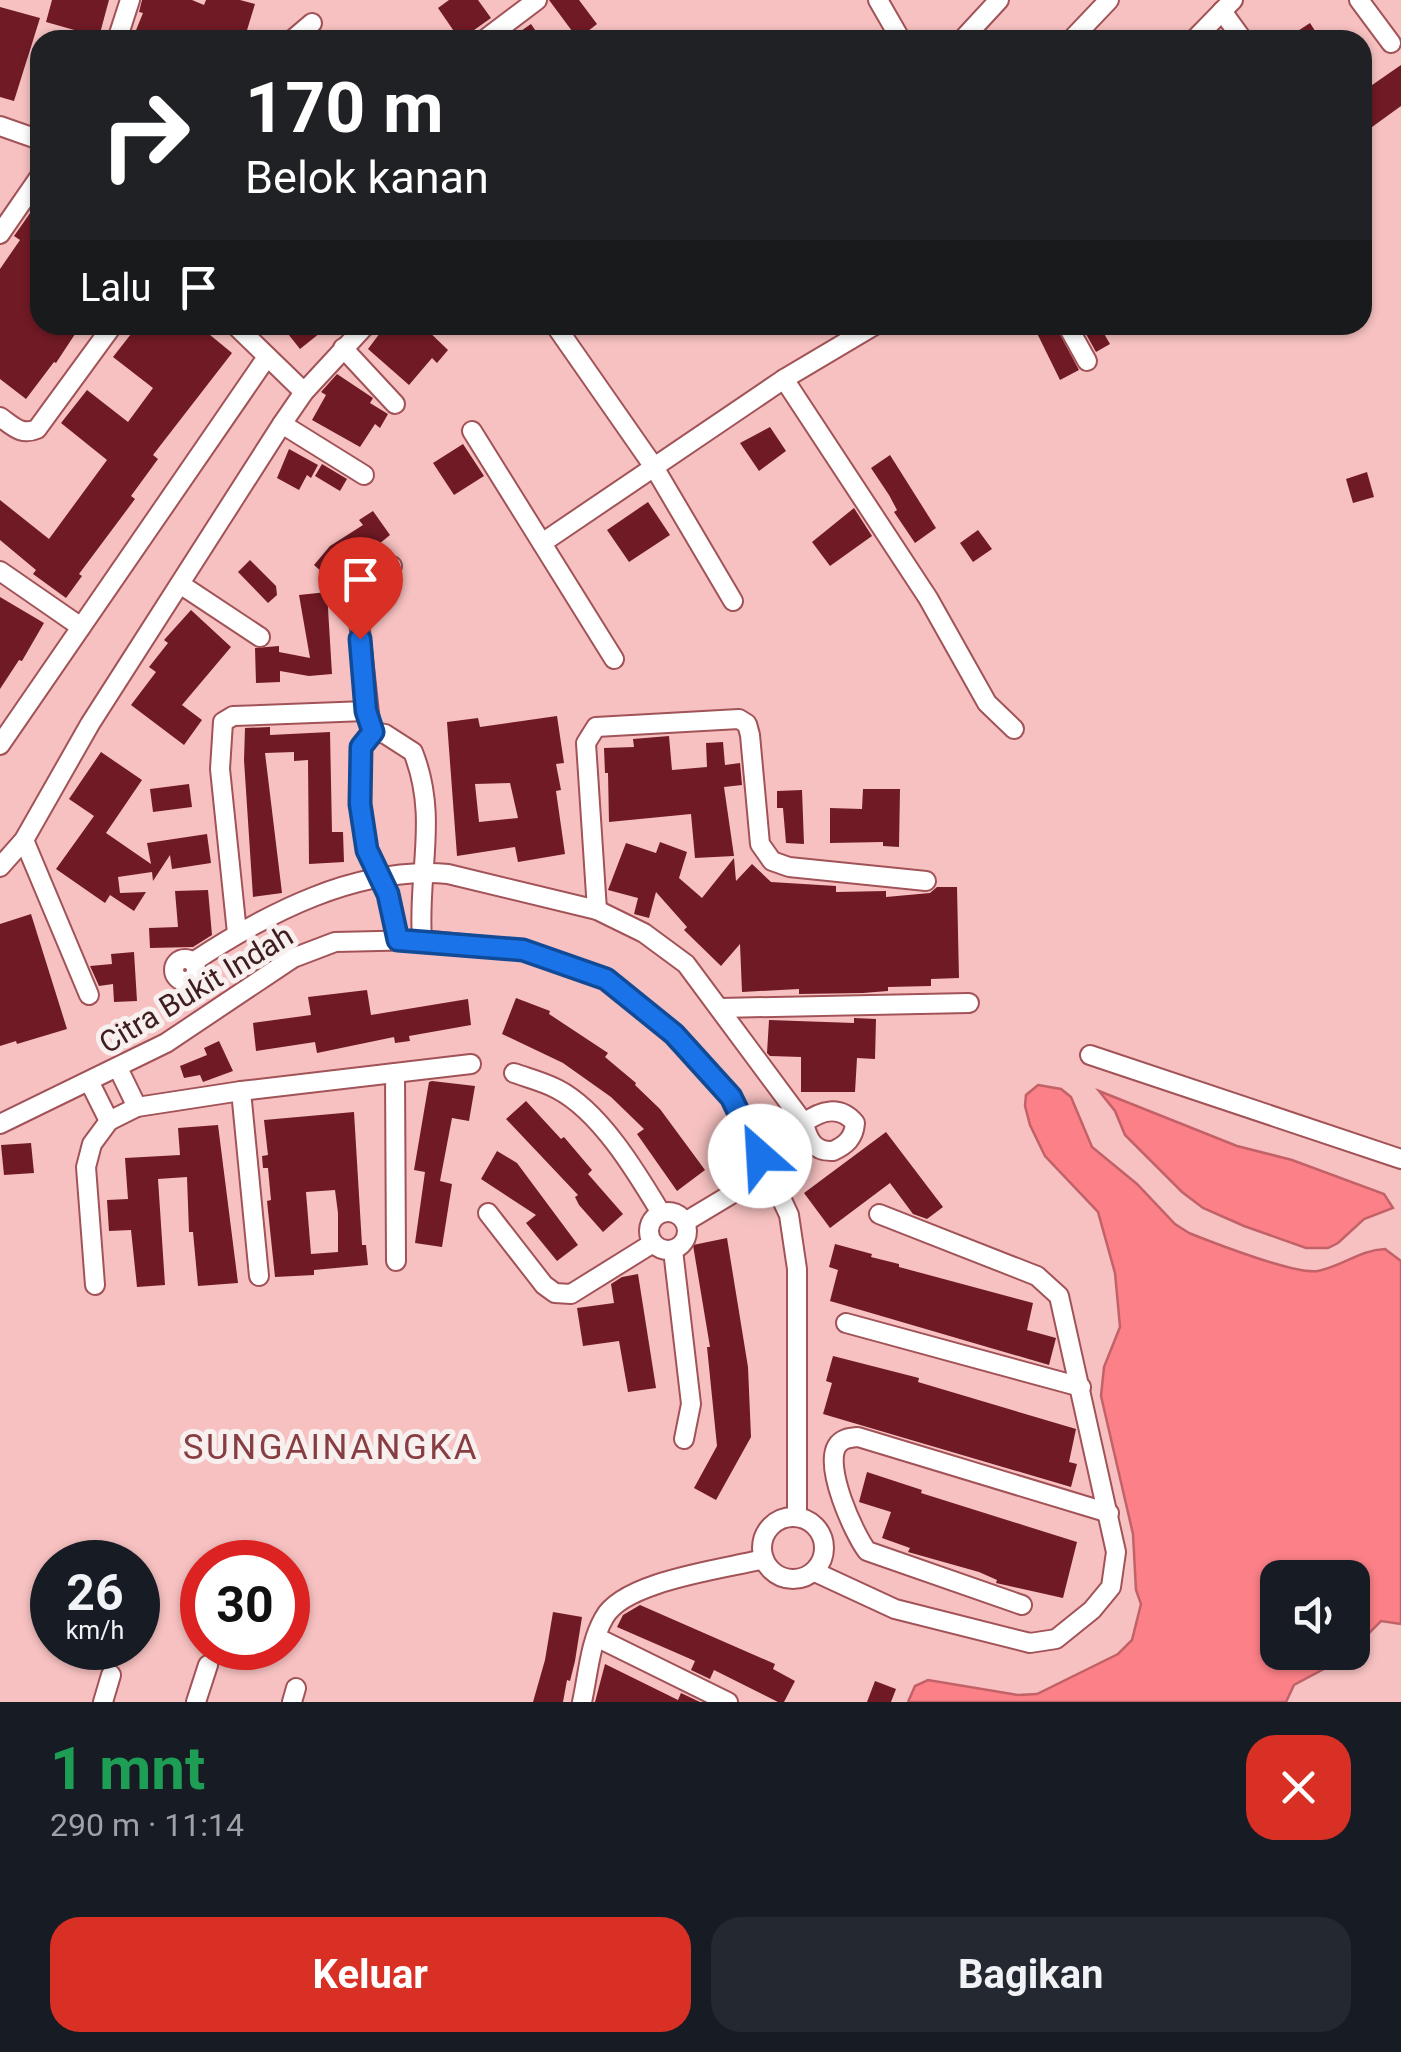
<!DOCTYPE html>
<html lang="id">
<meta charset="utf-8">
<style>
body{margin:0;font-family:Roboto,sans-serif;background:#242831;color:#f1f3f6;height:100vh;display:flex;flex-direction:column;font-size:38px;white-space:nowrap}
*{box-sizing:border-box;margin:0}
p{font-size:32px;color:#9ea1a6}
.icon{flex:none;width:55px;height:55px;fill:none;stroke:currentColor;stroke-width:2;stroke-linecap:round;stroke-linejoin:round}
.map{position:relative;height:1702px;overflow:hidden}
.sheet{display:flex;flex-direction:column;background:#171b24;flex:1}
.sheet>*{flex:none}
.banner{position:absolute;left:30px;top:30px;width:1342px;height:305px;border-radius:30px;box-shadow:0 2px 8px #0004;background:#202124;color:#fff;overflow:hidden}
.tools{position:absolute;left:1260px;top:1560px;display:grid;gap:20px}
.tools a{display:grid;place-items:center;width:110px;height:110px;border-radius:20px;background:#171b24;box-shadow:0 2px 8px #0004;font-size:50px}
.speed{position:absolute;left:30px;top:1540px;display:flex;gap:20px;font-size:50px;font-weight:700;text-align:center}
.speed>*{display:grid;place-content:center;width:130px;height:130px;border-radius:50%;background:#171b24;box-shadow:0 2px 8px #0004;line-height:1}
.speed small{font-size:25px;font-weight:400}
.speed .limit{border:15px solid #d22;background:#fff;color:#111}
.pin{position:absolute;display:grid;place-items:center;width:85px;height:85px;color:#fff;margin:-102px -42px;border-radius:50% 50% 50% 0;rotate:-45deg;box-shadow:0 0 10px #0007}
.pin .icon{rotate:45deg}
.me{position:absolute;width:110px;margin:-55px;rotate:334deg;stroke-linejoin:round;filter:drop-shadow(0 0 8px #0008)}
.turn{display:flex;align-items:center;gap:35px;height:210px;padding:0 50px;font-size:45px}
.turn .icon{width:130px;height:130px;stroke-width:2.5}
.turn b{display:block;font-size:70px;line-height:85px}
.then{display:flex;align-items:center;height:95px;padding:0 50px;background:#0003;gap:20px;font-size:38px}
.round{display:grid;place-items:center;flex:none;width:105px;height:105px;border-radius:30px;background:#242831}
.headline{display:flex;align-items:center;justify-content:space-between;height:170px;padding:0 50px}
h1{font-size:60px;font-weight:700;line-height:75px;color:#1e9e55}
.primary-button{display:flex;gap:20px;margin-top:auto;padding:20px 50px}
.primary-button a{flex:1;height:115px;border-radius:30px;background:#d93025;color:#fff;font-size:40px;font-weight:700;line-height:115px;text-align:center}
.primary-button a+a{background:#242831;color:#f1f3f6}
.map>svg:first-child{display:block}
.water{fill:#fb8087;stroke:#c26268;stroke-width:2.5;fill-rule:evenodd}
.building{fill:#701a25;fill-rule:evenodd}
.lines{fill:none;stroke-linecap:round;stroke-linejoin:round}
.minor-casing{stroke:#a15357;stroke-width:22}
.minor{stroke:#fff;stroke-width:18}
.route-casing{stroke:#114b97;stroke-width:25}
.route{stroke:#1a73e8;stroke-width:18}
.labels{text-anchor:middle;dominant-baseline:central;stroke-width:10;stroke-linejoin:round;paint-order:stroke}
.street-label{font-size:30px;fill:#3e1d1e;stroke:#f8efef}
.quarter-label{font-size:35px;letter-spacing:2.5px;fill:#883d42;stroke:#f8efef}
</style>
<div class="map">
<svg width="1401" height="1702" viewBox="0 0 1401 1702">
<rect width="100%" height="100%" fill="#f7c1c1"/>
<g class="water">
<path d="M 1038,1085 L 1061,1089 L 1071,1097 L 1092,1147 L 1137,1184 L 1175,1224 L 1189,1233 C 1214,1243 1296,1275 1318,1271 C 1343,1266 1360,1250 1385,1249 L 1401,1261 L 1401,1624 L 1381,1621 L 1366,1636 L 1365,1647 L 1294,1685 L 1286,1702 L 908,1702 L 915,1686 L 928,1680 L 1018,1695 L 1037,1694 L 1118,1654 L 1132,1640 L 1141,1604 L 1136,1590 L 1133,1534 L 1101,1396 L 1104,1367 L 1120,1327 L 1115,1273 L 1098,1212 L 1045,1156 L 1030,1125 L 1025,1106 L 1026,1095 ZM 1278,1578 L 1352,1578 L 1352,1652 L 1278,1652 Z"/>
<polygon points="1099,1091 1237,1146 1292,1160 1384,1194 1393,1208 1364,1219 1338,1243 1328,1248 1306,1248 1244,1226 1203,1208 1182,1192 1125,1135 1115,1111"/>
</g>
<g class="building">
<polygon points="52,0 109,0 99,37 46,22"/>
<polygon points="142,0 192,0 204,5 206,0 240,0 255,4 244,40 132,40 143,13 139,12"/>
<polygon points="449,0 478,0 491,18 460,40 438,8"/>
<polygon points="549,0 579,0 597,24 578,39"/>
<polygon points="0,7 40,18 14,101 0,97"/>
<polygon points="1310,23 1321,40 1284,40"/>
<polygon points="531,24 542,40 508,40"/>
<polygon points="1401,65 1401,106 1372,127 1362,113 1362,92"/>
<polygon points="40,199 40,325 81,325 56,363 54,362 26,399 0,379 0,269 20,240 14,236"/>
<polygon points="138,325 198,325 232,353 153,455 158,459 131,496 135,499 79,574 82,576 66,598 33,574 36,570 0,540 0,500 49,539 107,460 61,423 87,390 128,422 153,388 113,357"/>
<polygon points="281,325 330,325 300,349"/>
<polygon points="386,325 422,325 448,350 437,363 432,358 409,385 368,349"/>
<polygon points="1033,325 1055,325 1079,370 1060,380"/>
<polygon points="1081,325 1099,325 1110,344 1096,352"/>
<polygon points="337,374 373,398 370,403 388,414 380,428 375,424 360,447 312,420 326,395 321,392"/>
<polygon points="770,427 786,451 759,471 740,443"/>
<polygon points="463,444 484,476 454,495 433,463"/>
<polygon points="289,449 318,465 311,478 307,475 299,490 277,478"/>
<polygon points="890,455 936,528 915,543 894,512 897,510 889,495 871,468"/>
<polygon points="322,464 347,479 340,491 315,476"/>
<polygon points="1367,472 1374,497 1353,503 1346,479"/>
<polygon points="648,502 670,535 629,562 607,530"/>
<polygon points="854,508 872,536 830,566 812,542"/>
<polygon points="373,511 390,535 356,563 353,559 333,582 314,565 330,546 363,525 359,520"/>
<polygon points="978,530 992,549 973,562 960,543"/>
<polygon points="250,560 276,586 277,595 268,603 238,572"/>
<polygon points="327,592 332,674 309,676 280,671 280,682 256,683 255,648 279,646 279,652 310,658 299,595"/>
<polygon points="0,597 44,623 22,661 19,660 0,689"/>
<polygon points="191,610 231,647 182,705 202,720 184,745 131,705 156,672 149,667 168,643 164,640"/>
<path d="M 557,716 L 564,763 L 556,764 L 561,790 L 556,791 L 565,854 L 518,862 L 515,847 L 457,856 L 447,722 L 478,718 L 480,727 ZM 510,783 L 518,818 L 479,822 L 475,784 Z"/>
<polygon points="270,727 270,735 330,732 332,832 343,832 344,862 309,864 308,760 294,761 294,752 265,753 282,893 253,897 244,760 245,728"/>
<polygon points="669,736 672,770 707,767 706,743 723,742 725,765 740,763 742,785 724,787 734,856 695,858 691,814 609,822 608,773 605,773 604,748 634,747 633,739"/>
<polygon points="101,752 142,780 106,833 151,864 147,843 207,834 211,863 172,869 170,855 153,881 152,872 118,877 120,893 146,892 134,911 110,895 105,903 56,869 94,816 69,799"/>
<polygon points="189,784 192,807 153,812 150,789"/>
<polygon points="863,789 900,789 899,847 883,846 883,842 830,843 830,808 862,809"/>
<polygon points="802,790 804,844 786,843 783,808 777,808 777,791"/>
<polygon points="660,842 687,852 679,878 702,898 734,858 736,881 752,864 771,882 836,886 836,892 886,891 886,897 930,893 937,887 957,887 959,978 931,979 931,986 888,987 888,991 863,993 799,994 799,989 742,992 740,944 721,966 684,930 687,927 656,892 649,918 634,914 638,898 608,890 626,843 656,853"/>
<polygon points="208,890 212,935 193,947 150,948 149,928 178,927 175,891"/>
<polygon points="31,914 67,1029 17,1044 16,1041 0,1046 0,924"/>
<polygon points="134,952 137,1001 114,1002 113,984 99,986 90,966 112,964 111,954"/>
<polygon points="367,990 371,1015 468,999 471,1025 409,1036 410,1041 395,1043 394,1037 317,1053 315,1042 256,1051 253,1023 311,1015 308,997"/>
<polygon points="516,998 550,1011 549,1014 608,1053 605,1057 636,1083 635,1085 660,1109 705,1170 677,1191 637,1134 644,1129 611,1097 563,1063 502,1034"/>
<polygon points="854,1018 876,1019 875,1059 857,1058 855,1092 801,1092 801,1057 770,1056 767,1053 769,1020 854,1023"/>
<polygon points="219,1041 233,1071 203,1082 200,1075 184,1078 180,1066 207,1055 204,1048"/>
<polygon points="432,1081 475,1086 469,1121 452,1118 440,1181 452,1184 442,1247 415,1243 425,1172 414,1170 429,1082"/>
<polygon points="526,1101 561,1139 564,1137 592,1170 588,1174 623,1214 603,1232 579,1205 575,1197 578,1195 506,1119"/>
<path d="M 354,1112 L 362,1245 L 366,1245 L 368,1265 L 314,1270 L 314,1275 L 275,1277 L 267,1201 L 271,1200 L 268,1168 L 263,1168 L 262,1156 L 268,1155 L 264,1120 ZM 335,1190 L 338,1213 L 338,1252 L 311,1254 L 306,1192 Z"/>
<polygon points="218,1125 238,1283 198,1286 193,1232 189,1232 187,1177 158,1179 165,1285 137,1287 131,1230 109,1231 107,1200 128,1199 125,1158 180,1155 178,1128"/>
<polygon points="886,1132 943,1207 927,1219 913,1214 890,1183 830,1228 804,1193"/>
<polygon points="31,1143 34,1173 4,1175 1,1145"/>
<polygon points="497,1151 517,1163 578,1245 557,1261 526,1223 536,1215 481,1179"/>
<polygon points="727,1238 748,1367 751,1437 716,1500 694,1488 717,1446 707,1347 710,1347 693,1245"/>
<polygon points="835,1244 872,1254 871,1257 899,1264 899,1267 1033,1303 1027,1330 1056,1338 1049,1365 830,1301 838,1270 829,1267"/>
<polygon points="638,1274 656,1388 628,1392 619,1341 583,1346 577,1308 614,1303 611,1284 622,1277"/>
<polygon points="833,1356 919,1378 918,1382 1076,1429 1069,1462 1077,1464 1071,1487 823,1414 832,1383 826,1381"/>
<polygon points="867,1472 922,1490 921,1493 1077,1542 1063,1598 996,1583 997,1580 979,1572 908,1552 910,1548 882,1538 891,1512 859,1502"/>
<polygon points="640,1605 775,1664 773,1669 795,1681 784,1702 778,1702 714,1670 710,1679 691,1670 695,1661 617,1627 623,1615"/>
<polygon points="553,1612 582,1617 575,1661 570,1681 567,1680 563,1702 533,1702 545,1660"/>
<polygon points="605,1664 678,1700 681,1693 700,1702 595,1702"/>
<polygon points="875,1681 896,1689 891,1702 867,1702"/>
</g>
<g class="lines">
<g class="minor-casing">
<g id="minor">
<polyline points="878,0 901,40"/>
<polyline points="1359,0 1391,43"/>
<polyline points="1222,11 1243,40"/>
<polyline points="117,40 130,0"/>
<polyline points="292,40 312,23"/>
<polyline points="484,40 537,0"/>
<polyline points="962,40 999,0"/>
<polyline points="1071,40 1109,0"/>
<polyline points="1194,40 1233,0"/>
<polyline points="0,126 40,140"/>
<polyline points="0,234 40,176"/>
<polyline points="235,325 304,392"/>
<polyline points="555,325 654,467 733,601"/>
<polyline points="1067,325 1087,361"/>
<polyline points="343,348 395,404"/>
<polyline points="784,379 928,598 987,703 1014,729"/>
<path d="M 0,417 C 13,426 21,436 37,429 L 113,325"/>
<polyline points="282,424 364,475"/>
<polyline points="472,431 614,659"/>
<polyline points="542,543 784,379 875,325"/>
<polyline points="0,571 81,627"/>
<polyline points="180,584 260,637"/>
<polyline points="370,722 357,603 371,580 392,566"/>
<path d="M 373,732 L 385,734 L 413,752 C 439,817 417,874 422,940"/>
<polyline points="373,732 361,747 360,803 367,850 388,894 398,940"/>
<polyline points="0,745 267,357"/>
<polyline points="24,840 89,995"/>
<polyline points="0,867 24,840 90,724 282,424 304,392 366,325"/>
<polyline points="597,910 586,743 596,727 739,719 747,724 750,735 760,844 772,861 789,867 926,881"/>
<polyline points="237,933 220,769 223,722 233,716 366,711"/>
<circle cx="185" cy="970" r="11"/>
<path d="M 193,962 C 267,913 357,866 448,874 L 597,910 L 644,933 L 686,964 L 804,1123 C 808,1140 814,1152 833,1151 C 846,1145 854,1138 855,1123 C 840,1105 821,1110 804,1123"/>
<polyline points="720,1008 969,1003"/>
<polyline points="1090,1055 1401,1159"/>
<polyline points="118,1068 137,1107"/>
<polyline points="395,1073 396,1261"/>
<path d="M 514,1073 C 528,1078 544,1082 557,1089 C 600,1111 637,1173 661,1213"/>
<polyline points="90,1083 109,1121"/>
<polyline points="241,1091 259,1276"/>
<polyline points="0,1124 166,1043 293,958 335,942 422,940 523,950 606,979 674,1034 731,1097 760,1156"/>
<circle cx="767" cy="1171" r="16"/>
<polyline points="775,1185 789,1215 797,1269 797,1517"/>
<circle cx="668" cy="1231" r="19"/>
<polyline points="488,1213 544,1285 555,1293 571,1294 653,1243"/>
<polyline points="685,1222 755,1180"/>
<polyline points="673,1250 691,1404 684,1439"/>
<polyline points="95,1285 86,1167 92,1144 109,1121 137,1107 241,1091 471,1064"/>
<polyline points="846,1323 1081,1387"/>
<circle cx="793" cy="1548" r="31"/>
<polyline points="815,1572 895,1609 1030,1643 1056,1639 1092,1610 1111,1587 1116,1552 1059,1296 1037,1276 879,1214"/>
<path d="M 1022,1605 L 867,1551 C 853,1532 824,1467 837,1446 C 842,1438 850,1438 858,1437 L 1109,1513"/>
<polyline points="596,1637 728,1702"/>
<polyline points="103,1702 111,1675"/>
<polyline points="196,1702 208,1665"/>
<polyline points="292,1702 296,1688"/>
<path d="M 582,1702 C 588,1675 590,1642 604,1618 C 623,1581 725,1569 764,1559"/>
</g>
</g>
<use href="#minor" class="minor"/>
</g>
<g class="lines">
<g class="route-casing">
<polyline id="route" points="360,639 366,711 373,732 361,747 360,804 367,850 388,894 398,940 523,950 606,979 674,1034 731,1097 760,1156"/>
</g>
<use href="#route" class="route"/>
</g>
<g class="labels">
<g class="street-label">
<text transform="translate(196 989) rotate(-31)">Citra Bukit Indah</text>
</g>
<g class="quarter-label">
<text x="331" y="1447">SUNGAINANGKA</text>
</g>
</g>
</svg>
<div class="tools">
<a><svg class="icon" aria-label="sound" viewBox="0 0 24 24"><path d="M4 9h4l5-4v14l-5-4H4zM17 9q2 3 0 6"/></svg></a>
</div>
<div class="speed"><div>26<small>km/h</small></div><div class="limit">30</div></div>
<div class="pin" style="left:360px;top:639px;background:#d93025"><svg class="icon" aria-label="arrive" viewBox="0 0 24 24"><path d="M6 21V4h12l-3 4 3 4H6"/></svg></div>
<svg class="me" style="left:760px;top:1156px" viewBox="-20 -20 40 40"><circle r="19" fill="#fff"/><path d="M0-13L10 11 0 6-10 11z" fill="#1a73e8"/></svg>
<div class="banner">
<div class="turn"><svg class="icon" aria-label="right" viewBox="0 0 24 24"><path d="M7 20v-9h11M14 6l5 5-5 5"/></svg><div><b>170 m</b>Belok kanan</div></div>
<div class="then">Lalu<svg class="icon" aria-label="arrive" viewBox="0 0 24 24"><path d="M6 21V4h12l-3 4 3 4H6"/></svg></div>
</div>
</div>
<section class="sheet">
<div class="headline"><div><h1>1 mnt</h1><p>290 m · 11:14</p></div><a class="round" style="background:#d93025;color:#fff"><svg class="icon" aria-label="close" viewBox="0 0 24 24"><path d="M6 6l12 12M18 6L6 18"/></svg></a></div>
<div class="primary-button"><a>Keluar</a><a>Bagikan</a></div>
</section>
